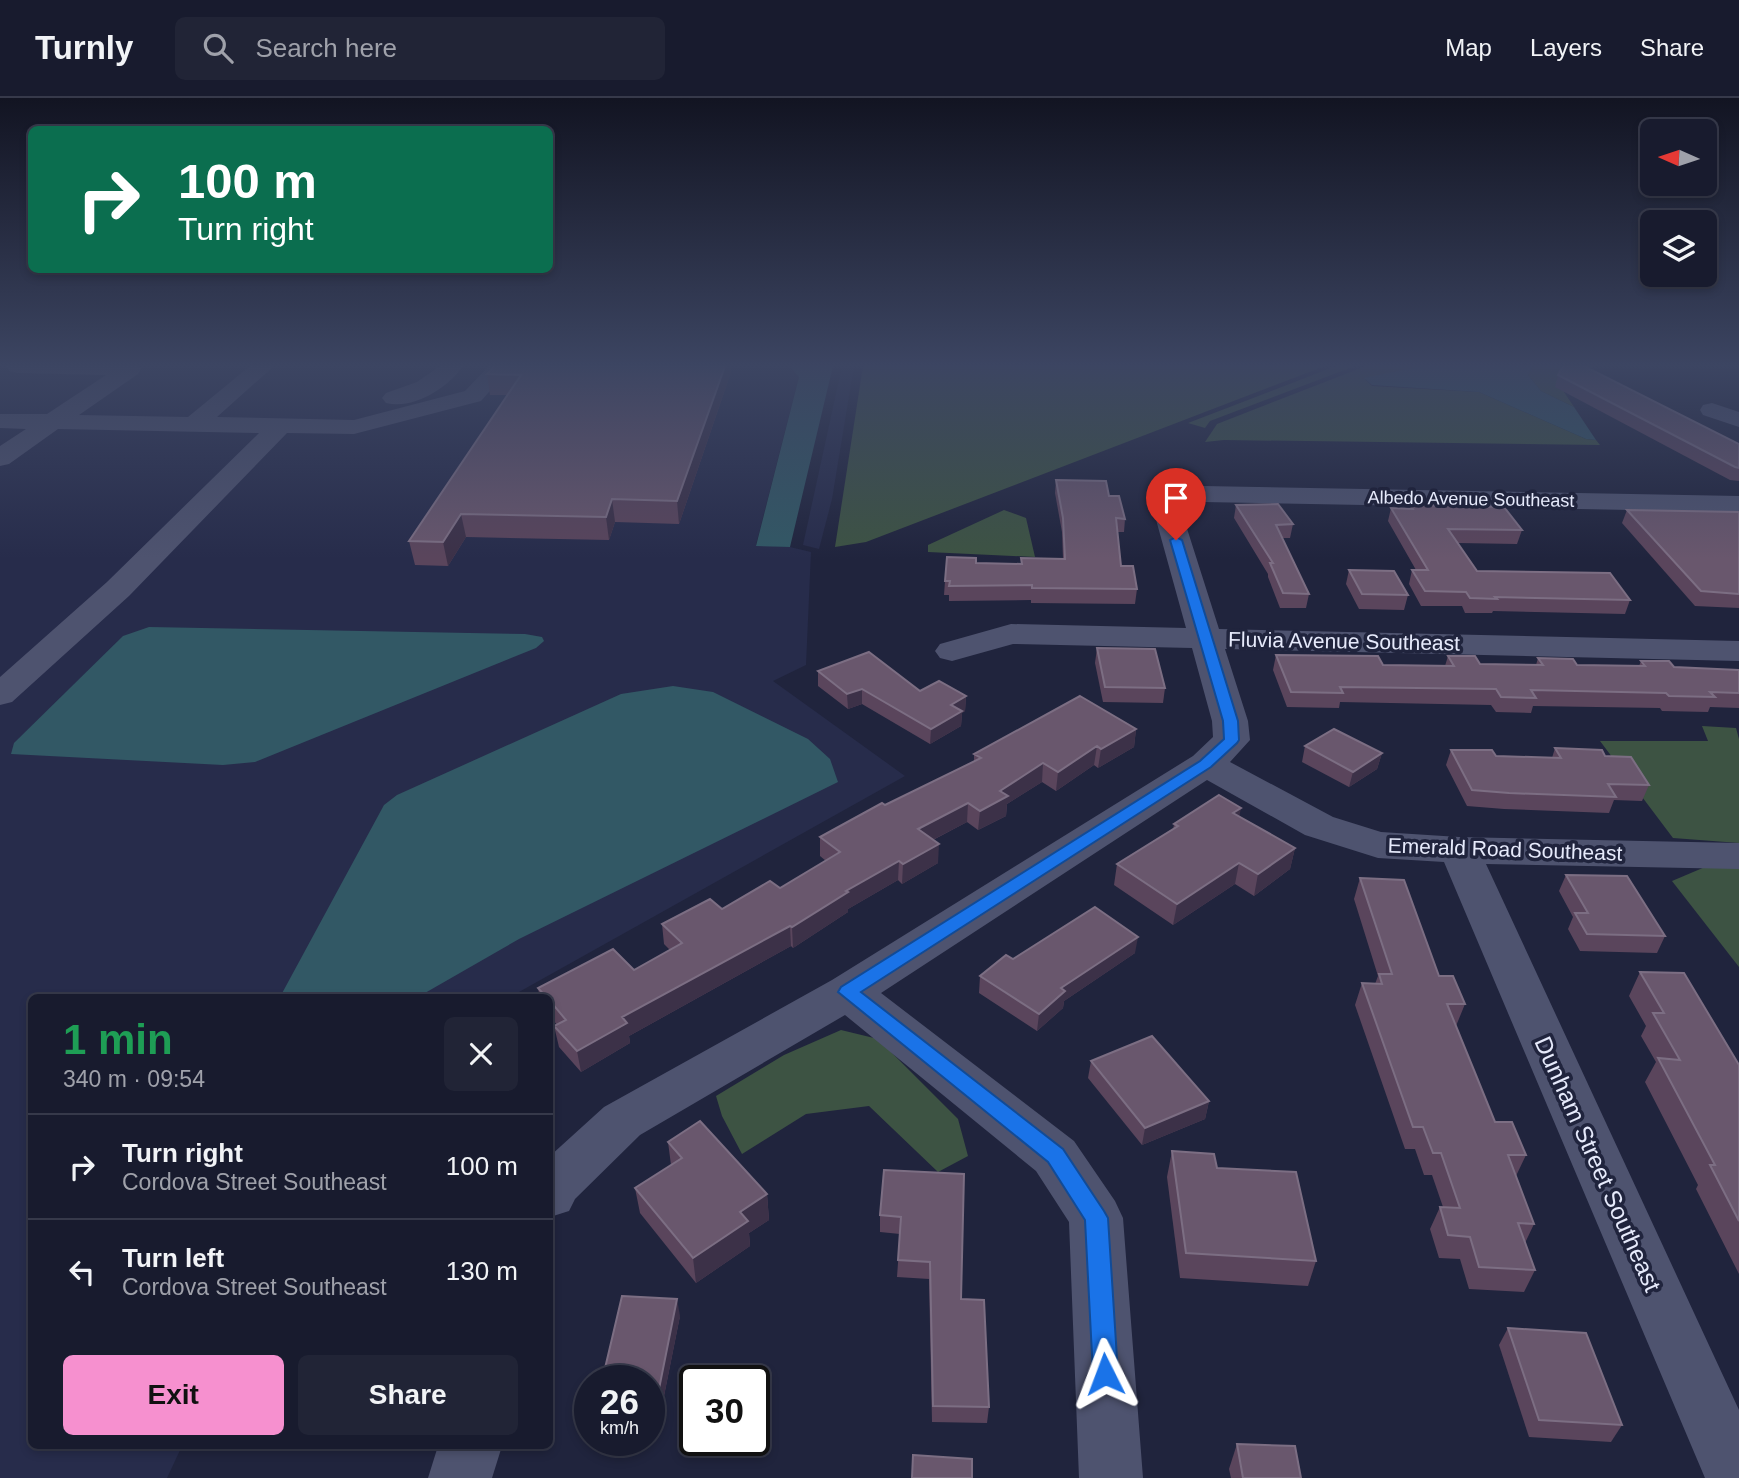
<!DOCTYPE html>
<meta charset="utf-8">
<style>
body{margin:0;font-family:Helvetica,sans-serif;background:#212436;color:#f1f3f6;height:100vh;display:flex;flex-direction:column;font-size:26px;white-space:nowrap}
*{box-sizing:border-box;margin:0}
p{font-size:23px;color:#9fa1aa}
.icon{flex:none;width:38px;height:38px;fill:none;stroke:currentColor;stroke-width:2;stroke-linecap:round;stroke-linejoin:round}
.map{position:relative;flex:1;overflow:hidden}
.drawer{position:absolute;left:28px;top:896px;width:525px;height:455px;display:flex;flex-direction:column;background:#181b2e;border-radius:10px;box-shadow:0 4px 10px #0003,0 0 0 2px #36394a}
.drawer>*{flex:none}
.banner{position:absolute;left:28px;top:28px;width:525px;height:147px;border-radius:10px;box-shadow:0 4px 10px #0003,0 0 0 2px #36394a;background:#0b6e4f;color:#fff;overflow:hidden}
.needle{width:46px;rotate:273deg}
.controls{position:absolute;left:1640px;top:21px;display:grid;gap:14px}
.controls a{display:grid;place-items:center;width:77px;height:77px;border-radius:10px;background:#181b2e;box-shadow:0 4px 10px #0003,0 0 0 2px #36394a;font-size:35px}
.speed{position:absolute;left:574px;top:1267px;display:flex;gap:14px;font-size:35px;font-weight:700;text-align:center}
.speed>*{display:grid;place-content:center;width:91px;height:91px;border-radius:50%;background:#181b2e;box-shadow:0 4px 10px #0003,0 0 0 2px #36394a;line-height:1}
.speed small{font-size:18px;font-weight:400}
.speed .limit{border:4px solid #111;border-radius:10px;background:#fff;color:#111}
.pin{position:absolute;display:grid;place-items:center;width:60px;height:60px;color:#fff;margin:-72px -30px;border-radius:50% 50% 50% 0;rotate:-45deg;box-shadow:0 0 7px #0007}
.pin .icon{rotate:45deg}
.me{position:absolute;width:77px;margin:-38px;rotate:357deg;stroke-linejoin:round;filter:drop-shadow(0 0 5px #0008)}
.turn{display:flex;align-items:center;gap:24px;height:147px;padding:0 35px;font-size:32px}
.turn .icon{width:91px;height:91px;stroke-width:2.5}
.turn b{display:block;font-size:49px;line-height:60px}
.round{display:grid;place-items:center;flex:none;width:74px;height:74px;border-radius:10px;background:#212436}
.headline{display:flex;align-items:center;justify-content:space-between;height:119px;padding:0 35px}
h1{font-size:42px;font-weight:700;line-height:52px;color:#1e9e55}
.primary-button{display:flex;gap:14px;margin-top:auto;padding:14px 35px}
.primary-button a{flex:1;height:80px;border-radius:10px;background:#f690cf;color:#111;font-size:28px;font-weight:700;line-height:80px;text-align:center}
.primary-button a+a{background:#212436;color:#f1f3f6}
ul{padding:0;list-style:none}
li{display:flex;align-items:center;gap:21px;height:105px;padding:0 35px;border-top:2px solid #36394a}
li div{flex:1}
li b{display:block;font-size:26px}
li em{font-style:normal}
header{display:flex;align-items:center;gap:42px;box-sizing:border-box;height:98px;padding:0 35px;background:#181b2e;border-bottom:2px solid #36394a}
header strong{font-size:33px}
nav{display:flex;gap:38px;margin-inline-start:auto;font-size:24px}
.search{width:490px;height:63px;background:#212436;display:flex;align-items:center;gap:18px;box-sizing:border-box;padding:0 24px;border-radius:10px;color:#9fa1aa;font-size:26px}
.map>svg:first-child{display:block}
.built{fill:#272c4b}
.green{fill:#3d5343}
.water{fill:#325865}
.lines{fill:none;stroke-linecap:round;stroke-linejoin:round}
.minor{fill:#4e536f;fill-rule:evenodd}
.wall{fill:#5a455c}
.shaded-wall{fill:#3c3148}
.building{fill:#69576d;stroke:#7c6e83;stroke-width:2}
.route{fill:#1a73e8;stroke:#114b97;stroke-width:2}
.labels{text-anchor:middle;dominant-baseline:central;stroke-width:7;stroke-linejoin:round;paint-order:stroke}
.far-street-label{font-size:18px;fill:#e6eafb;stroke:#20243d}
.street-label{font-size:21px;fill:#e6eafb;stroke:#20243d}
.near-street-label{font-size:24px;fill:#e6eafb;stroke:#20243d}
</style>
<header>
<strong>Turnly</strong>
<div class="search"><svg class="icon" aria-label="search" viewBox="0 0 24 24"><circle cx="10" cy="10" r="6"/><path d="M15 15l6 6"/></svg>Search here</div>
<nav><a>Map</a><a>Layers</a><a>Share</a></nav>
</header>
<div class="map">
<svg width="1739" height="1380" viewBox="0 0 1739 1380">
<rect width="100%" height="100%" fill="#20243d"/>
<g class="built">
<polygon points="0,268 790,268 799,278 756,447 790,449 811,454 806,567 773,583 905,678 510,899 32,900 32,1348 182,1348 167,1380 0,1380"/>
<polygon points="842,268 854,268 832,401 819,451 803,447"/>
</g>
<g class="green">
<polygon points="863,268 1325,268 866,444 835,449"/>
<polygon points="1336,268 1355,268 1210,323 1205,330 1188,325"/>
<polygon points="1366,268 1422,268 1365,281 1372,288 1479,294 1586,341 1596,342 1600,347 1224,342 1205,344 1217,326"/>
<polygon points="1533,268 1594,268 1566,282 1564,294 1574,309 1541,293 1528,277"/>
<polygon points="1004,412 1026,420 1035,459 928,454 928,447"/>
<polygon points="1702,628 1736,630 1739,641 1739,745 1673,740 1600,643 1708,643"/>
<polygon points="1705,769 1739,769 1739,869 1672,783"/>
<polygon points="841,932 878,941 958,1021 968,1058 938,1074 869,1008 806,1016 742,1056 722,1018 716,998 784,957"/>
</g>
<g class="water">
<polygon points="790,268 833,268 790,449 756,448 799,279"/>
<polygon points="1422,268 1533,268 1528,277 1541,293 1574,309 1596,342 1586,341 1479,294 1372,287 1364,280"/>
<polygon points="149,529 525,536 542,539 544,543 536,550 255,664 223,667 11,656 14,645 123,538"/>
<polygon points="673,588 713,594 808,641 830,661 838,684 519,841 418,899 280,899 384,707 397,697 621,596"/>
</g>
<g class="lines">
<g class="minor">
<polygon points="6,268 139,268 141,271 138,276 79,317 188,319 250,268 274,268 217,319 354,322 465,293 489,268 512,268 481,303 354,336 287,335 129,498 12,604 0,607 0,579 107,484 259,335 58,331 9,366 0,368 0,348 26,331 0,330 0,316 47,316 106,277 17,275 9,273"/>
<path d="M 440,268 L 463,268 C 448,290 413,312 386,305 L 382,300 L 386,295 L 417,284 Z"/>
<polygon points="1712,305 1739,314 1739,329 1703,317 1700,312 1703,307"/>
<polygon points="1203,388 1739,398 1739,414 1203,404 1187,408 1183,418 1219,531 1739,543 1739,563 1225,551 1248,623 1250,642 1230,664 1333,719 1381,734 1459,739 1739,745 1739,771 1486,766 1739,1312 1739,1380 1705,1380 1444,764 1378,760 1305,737 1207,682 881,895 1074,1043 1115,1103 1123,1120 1143,1380 1079,1380 1069,1124 1036,1073 845,917 640,1037 575,1101 569,1113 550,1119 550,1058 604,1009 832,882 1193,658 1213,639 1212,623 1192,550 1013,546 952,563 940,560 935,553 940,546 1011,526 1186,530 1155,418 1165,397"/>
<polygon points="438,1348 502,1348 492,1380 428,1380"/>
</g>
</g>
<g class="wall">
<polygon points="731,274 679,426 615,424 609,442 466,439 448,468 415,467 409,443 508,297 490,297 487,276"/>
<polygon points="1558,277 1739,346 1739,383 1730,382 1555,289"/>
<polygon points="1056,382 1109,398 1125,421 1124,434 1117,434 1121,468 1137,491 1135,506 1031,505 1031,502 949,503 949,497 944,497 945,483 976,465 1021,466 1021,460 1063,461 1062,434 1055,395"/>
<polygon points="1236,407 1293,426 1290,440 1282,440 1309,496 1306,510 1280,510 1268,479 1268,476 1234,420"/>
<polygon points="1411,407 1522,432 1517,446 1458,445 1477,473 1630,502 1625,516 1493,513 1492,515 1465,515 1462,508 1421,508 1409,486 1412,472 1416,472 1388,423 1391,410 1410,410"/>
<polygon points="1627,412 1739,414 1739,510 1695,508 1622,425"/>
<polygon points="1349,472 1408,497 1404,512 1359,511 1346,486"/>
<polygon points="1097,550 1165,590 1163,605 1103,604 1095,565"/>
<polygon points="1276,557 1383,567 1445,568 1448,558 1480,566 1536,567 1538,560 1577,567 1639,568 1641,563 1674,569 1739,572 1739,610 1710,609 1708,614 1662,613 1660,610 1533,608 1531,615 1496,614 1491,607 1340,604 1339,610 1287,609 1273,572"/>
<polygon points="818,573 920,593 966,598 965,613 962,615 961,628 930,646 862,606 848,611 818,588"/>
<polygon points="1136,631 1134,649 1098,670 1094,667 1056,693 1042,684 1007,706 1006,718 978,732 967,724 933,742 938,765 902,786 898,782 848,811 848,814 793,850 791,848 629,938 630,945 581,974 559,949 554,928 557,927 550,918 550,900 540,900 538,890 634,872 670,852 664,846 662,826 722,811 780,790 826,763 820,758 820,739 974,663 974,656"/>
<polygon points="1305,648 1382,655 1377,671 1349,689 1302,664"/>
<polygon points="1555,650 1605,658 1649,687 1642,703 1614,702 1609,715 1504,711 1467,708 1446,667 1451,652 1496,658 1552,660"/>
<polygon points="1239,718 1295,750 1290,771 1254,798 1235,786 1173,827 1114,787 1117,766 1173,732 1174,726"/>
<polygon points="1566,777 1665,838 1657,855 1580,853 1568,831 1573,819 1559,793"/>
<polygon points="1360,780 1439,878 1465,906 1456,928 1495,1024 1526,1057 1516,1078 1534,1126 1525,1145 1535,1172 1524,1194 1469,1191 1460,1161 1439,1160 1430,1131 1440,1109 1443,1109 1432,1077 1424,1077 1415,1051 1405,1051 1355,907 1362,885 1375,886 1378,878 1354,801"/>
<polygon points="1135,855 1064,903 1063,910 1037,933 979,895 980,878 1013,861"/>
<polygon points="1640,874 1739,967 1739,1176 1696,1091 1698,1087 1645,984 1656,964 1641,938 1646,928 1629,898"/>
<polygon points="1091,963 1209,1003 1205,1021 1142,1047 1088,980"/>
<polygon points="668,1044 767,1096 769,1122 749,1135 750,1148 696,1185 640,1115 635,1090 671,1067"/>
<polygon points="1172,1053 1217,1070 1316,1163 1308,1188 1180,1180 1167,1079"/>
<polygon points="884,1072 961,1201 989,1309 987,1325 932,1324 929,1181 897,1179 900,1136 880,1134 880,1117"/>
<polygon points="680,1218 662,1308 649,1307 649,1283"/>
<polygon points="1508,1230 1622,1327 1611,1344 1529,1339 1499,1247"/>
<polygon points="1237,1346 1301,1380 1231,1380 1229,1371"/>
</g>
<g class="shaded-wall">
<polygon points="725,268 731,268 731,274 679,426 677,403"/>
<polygon points="612,401 615,424 609,442 606,419"/>
<polygon points="461,416 466,439 448,468 443,444"/>
<polygon points="862,591 862,606 848,611 847,596"/>
<polygon points="966,598 965,613 962,615 961,628 930,646 931,631 951,607"/>
<polygon points="1136,631 1134,649 1098,670 1101,651"/>
<polygon points="1097,648 1094,667 1056,693 1058,674"/>
<polygon points="1382,655 1377,671 1349,689 1353,674"/>
<polygon points="1043,665 1042,684 1007,706 1006,718 978,732 980,713 1000,693"/>
<polygon points="968,705 967,724 917,750 918,731"/>
<polygon points="1241,710 1237,730 1233,715"/>
<polygon points="939,746 938,765 902,786 903,766"/>
<polygon points="1295,750 1290,771 1254,798 1258,776"/>
<polygon points="899,763 898,782 848,811 848,814 793,850 792,829 846,793"/>
<polygon points="1239,765 1235,786 1173,827 1177,806"/>
<polygon points="790,828 791,848 629,938 630,945 581,974 577,953 622,919"/>
<polygon points="1138,839 1135,855 1064,903 1063,910 1037,933 1039,916 1061,890"/>
<polygon points="1209,1003 1205,1021 1142,1047 1145,1030"/>
<polygon points="767,1096 769,1122 749,1135 750,1148 696,1185 693,1160 740,1114"/>
<polygon points="677,1201 680,1218 662,1308 659,1291"/>
</g>
<g class="building">
<polygon points="495,268 725,268 677,403 612,401 606,419 461,416 443,444 409,443 521,277 487,276"/>
<polygon points="1563,268 1584,268 1739,346 1739,370 1735,369 1558,277"/>
<polygon points="1056,382 1106,383 1109,398 1119,398 1125,421 1116,420 1121,468 1133,468 1137,491 1032,490 1032,487 949,488 950,483 945,483 947,459 976,460 976,465 1022,466 1021,460 1065,461 1063,420"/>
<polygon points="1278,406 1293,426 1276,427 1309,496 1283,495 1270,465 1273,465 1236,407"/>
<polygon points="1411,407 1504,409 1522,432 1448,431 1477,473 1610,475 1630,502 1495,499 1497,501 1470,500 1466,494 1425,493 1412,472 1428,472 1391,410 1413,411"/>
<polygon points="1627,412 1739,414 1739,496 1701,493"/>
<polygon points="1349,472 1394,473 1408,497 1362,496"/>
<polygon points="1097,550 1155,551 1165,590 1105,589"/>
<polygon points="869,554 920,593 939,583 966,598 951,607 962,613 931,631 862,591 847,596 818,573"/>
<polygon points="1276,557 1378,558 1383,567 1454,568 1448,558 1475,558 1480,566 1543,567 1538,560 1573,561 1577,567 1645,568 1641,563 1669,563 1674,569 1739,572 1739,595 1710,594 1715,599 1669,598 1666,595 1531,592 1536,600 1501,599 1496,591 1340,589 1343,595 1291,594"/>
<polygon points="1080,598 1136,631 1101,651 1097,648 1058,674 1043,665 1000,693 1008,698 980,713 968,705 918,731 939,746 903,766 899,763 846,793 848,794 792,829 790,828 622,919 627,925 577,953 554,928 566,922 550,903 550,900 547,900 538,890 613,851 634,872 682,845 662,826 710,801 722,811 770,783 780,790 840,754 820,739 882,705 885,707 981,660 974,656"/>
<polygon points="1334,631 1382,655 1353,674 1305,648"/>
<polygon points="1555,650 1602,652 1605,658 1631,659 1649,687 1608,686 1616,699 1509,695 1472,692 1451,652 1492,652 1496,658 1561,660"/>
<polygon points="1219,697 1241,710 1233,715 1295,750 1258,776 1239,765 1177,806 1117,766 1178,728 1174,726"/>
<polygon points="1566,777 1627,778 1665,838 1587,836 1575,815 1588,815"/>
<polygon points="1360,780 1404,782 1439,878 1453,878 1465,906 1447,906 1478,982 1495,1024 1512,1024 1526,1057 1508,1057 1534,1126 1518,1125 1535,1172 1479,1169 1470,1139 1448,1137 1440,1109 1460,1110 1441,1055 1433,1055 1423,1029 1413,1029 1362,885 1382,886 1379,876 1392,876"/>
<polygon points="1095,809 1138,839 1061,890 1065,893 1039,916 980,878 1006,857 1013,861"/>
<polygon points="1640,874 1684,875 1739,967 1739,1123 1710,1067 1715,1067 1658,960 1680,962 1653,915 1664,915"/>
<polygon points="1152,938 1209,1003 1145,1030 1091,963"/>
<polygon points="700,1023 767,1096 740,1114 748,1123 693,1160 635,1090 682,1060 668,1044"/>
<polygon points="1172,1053 1214,1056 1217,1070 1296,1074 1316,1163 1186,1155"/>
<polygon points="884,1072 964,1076 961,1201 984,1202 989,1309 933,1308 930,1164 898,1162 901,1119 880,1117"/>
<polygon points="622,1198 677,1201 659,1291 649,1291 649,1283 602,1283"/>
<polygon points="1508,1230 1586,1235 1622,1327 1539,1322"/>
<polygon points="1237,1346 1295,1348 1301,1380 1243,1380"/>
<polygon points="913,1357 972,1361 972,1380 912,1380"/>
</g>
<linearGradient id="sky" x2="0" y2="1"><stop stop-color="#121422"/><stop offset="0.58" stop-color="#3c4562"/><stop offset="1" stop-color="#3c4562" stop-opacity="0"/></linearGradient>
<rect width="1739" height="461" fill="url(#sky)"/>
<polygon class="route" points="1176,439 1182,442 1238,623 1239,642 1237,645 1211,669 861,894 1063,1051 1104,1113 1108,1120 1118,1276 1114,1284 1105,1288 1096,1284 1093,1276 1085,1122 1048,1064 838,894 841,889 1200,663 1224,641 1223,623 1170,442"/>
<g class="labels">
<g class="far-street-label">
<text transform="translate(1471 401) rotate(1)">Albedo Avenue Southeast</text>
</g>
<g class="street-label">
<text transform="translate(1344 543) rotate(1)">Fluvia Avenue Southeast</text>
<text transform="translate(1505 751) rotate(2)">Emerald Road Southeast</text>
</g>
<g class="near-street-label">
<text transform="translate(1598 1066) rotate(66)">Dunham Street Southeast</text>
</g>
</g>
</svg>
<div class="controls">
<a><svg class="needle" viewBox="-14 -14 28 28"><path d="M0-13l5 13h-10z" fill="#e53935"/><path d="M0 13l5-13h-10z" fill="#9fa1aa"/></svg></a>
<a><svg class="icon" aria-label="layers" viewBox="0 0 24 24"><path d="M12 4l9 5-9 5-9-5zM3 14l9 5 9-5"/></svg></a>
</div>
<div class="speed"><div>26<small>km/h</small></div><div class="limit">30</div></div>
<div class="pin" style="left:1176px;top:442px;background:#d93025"><svg class="icon" aria-label="arrive" viewBox="0 0 24 24"><path d="M6 21V4h12l-3 4 3 4H6"/></svg></div>
<svg class="me" style="left:1105px;top:1276px" viewBox="-20 -20 40 40"><path d="M0-17L14 15 0 8-14 15z" fill="#1a73e8" stroke="#fff" stroke-width="4"/></svg>
<div class="banner">
<div class="turn"><svg class="icon" aria-label="right" viewBox="0 0 24 24"><path d="M7 20v-9h11M14 6l5 5-5 5"/></svg><div><b>100 m</b>Turn right</div></div>
</div>
<section class="drawer">
<div class="headline"><div><h1>1 min</h1><p>340 m · 09:54</p></div><a class="round"><svg class="icon" aria-label="close" viewBox="0 0 24 24"><path d="M6 6l12 12M18 6L6 18"/></svg></a></div>
<ul>
<li><svg class="icon" aria-label="right" viewBox="0 0 24 24"><path d="M7 20v-9h11M14 6l5 5-5 5"/></svg><div><b>Turn right</b><p>Cordova Street Southeast</p></div><em>100 m</em></li>
<li><svg class="icon" aria-label="left" viewBox="0 0 24 24"><path d="M17 20v-9H6M10 6l-5 5 5 5"/></svg><div><b>Turn left</b><p>Cordova Street Southeast</p></div><em>130 m</em></li>
</ul>
<div class="primary-button"><a>Exit</a><a>Share</a></div>
</section>
</div>
